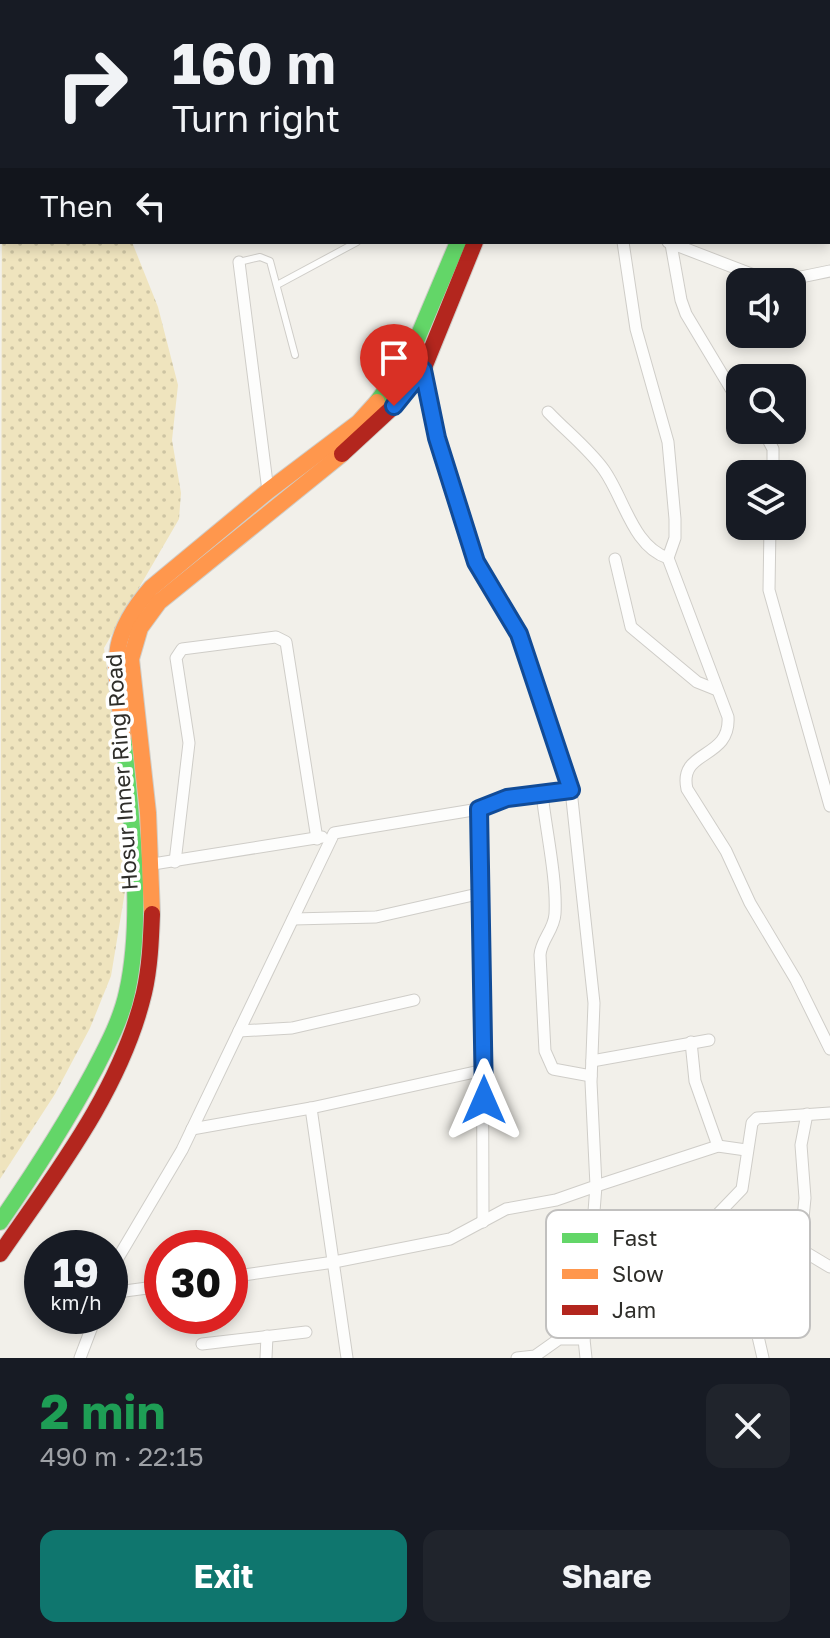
<!DOCTYPE html>
<meta charset="utf-8">
<style>
body{margin:0;font-family:"Golos Text",sans-serif;background:#20242c;color:#f1f3f6;height:100vh;display:flex;flex-direction:column;font-size:30px;white-space:nowrap}
*{box-sizing:border-box;margin:0}
p{font-size:26px;color:#9ea1a6}
.icon{flex:none;width:44px;height:44px;fill:none;stroke:currentColor;stroke-width:2;stroke-linecap:round;stroke-linejoin:round}
.map{position:relative;height:1358px;overflow:hidden}
.panel{display:flex;flex-direction:column;background:#171b24;flex:1}
.panel>*{flex:none}
.top-card{position:absolute;left:0px;top:0px;width:830px;height:244px;box-shadow:0 4px 12px #0003;background:#171b24;color:#f1f3f6;overflow:hidden}
.fabs{position:absolute;left:726px;top:268px;display:grid;gap:16px}
.fabs a{display:grid;place-items:center;width:80px;height:80px;border-radius:16px;background:#171b24;box-shadow:0 4px 12px #0003;font-size:40px}
.speed{position:absolute;left:24px;top:1230px;display:flex;gap:16px;font-size:40px;font-weight:700;text-align:center}
.speed>*{display:grid;place-content:center;width:104px;height:104px;border-radius:50%;background:#171b24;box-shadow:0 4px 12px #0003;line-height:1}
.speed small{font-size:20px;font-weight:400}
.speed .limit{border:12px solid #d22;background:#fff;color:#111}
.pin{position:absolute;display:grid;place-items:center;width:68px;height:68px;color:#fff;margin:-82px -34px;border-radius:50% 50% 50% 0;rotate:-45deg;box-shadow:0 0 8px #0007}
.pin .icon{rotate:45deg}
.me{position:absolute;width:88px;margin:-44px;rotate:0deg;stroke-linejoin:round;filter:drop-shadow(0 0 6px #0008)}
.turn{display:flex;align-items:center;gap:28px;height:168px;padding:0 40px;font-size:36px}
.turn .icon{width:104px;height:104px;stroke-width:2.5}
.turn b{display:block;font-size:56px;line-height:68px}
.then{display:flex;align-items:center;height:76px;padding:0 40px;background:#0003;gap:16px;font-size:30px}
.round{display:grid;place-items:center;flex:none;width:84px;height:84px;border-radius:16px;background:#20242c}
.headline{display:flex;align-items:center;justify-content:space-between;height:136px;padding:0 40px}
h1{font-size:48px;font-weight:700;line-height:60px;color:#1e9e55}
.action{display:flex;gap:16px;margin-top:auto;padding:16px 40px}
.action a{flex:1;height:92px;border-radius:16px;background:#0f766e;color:#fff;font-size:32px;font-weight:700;line-height:92px;text-align:center}
.action a+a{background:#20242c;color:#f1f3f6}
.map>svg:first-child{display:block}
.green{fill:url(#green-dots)}
.lines{fill:none;stroke-linecap:round;stroke-linejoin:round}
.lane-casing{stroke:#cfcdc8;stroke-width:8}
.street-casing{stroke:#cfcdc8;stroke-width:13}
.fast-casing{stroke:#cfcdc8;stroke-width:18}
.slow-casing{stroke:#cfcdc8;stroke-width:18}
.jam-casing{stroke:#cfcdc8;stroke-width:18}
.path{stroke:#d2d1cf;stroke-width:2;stroke-dasharray:2 6;stroke-linecap:butt}
.lane{stroke:#fdfdfc;stroke-width:6}
.street{stroke:#fdfdfc;stroke-width:11}
.fast{stroke:#63d668;stroke-width:16}
.slow{stroke:#ff974d;stroke-width:16}
.jam{stroke:#b3261e;stroke-width:16}
.route-casing{stroke:#114b97;stroke-width:20}
.route{stroke:#1a73e8;stroke-width:14}
.labels{text-anchor:middle;dominant-baseline:central;stroke-width:7;stroke-linejoin:round;paint-order:stroke}
.street-label{font-size:22px;fill:#2f2e2a;stroke:#fff}
.key{fill:#fff;stroke:#c1c0bf;stroke-width:2}
.key-label{font-size:22px;fill:#2f2e2a}
</style>
<div class="map">
<svg width="830" height="1358" viewBox="0 0 830 1358">
<defs>
<pattern id="green-dots" width="8" height="8" patternUnits="userSpaceOnUse" patternTransform="scale(2)"><rect width="8" height="8" fill="#efe4be"/><path d="M2 2h.1M6 6h.1" fill="none" stroke="#cdc4a3" stroke-width="1.8" stroke-linecap="round"/></pattern>
</defs>
<rect width="100%" height="100%" fill="#f2f0ea"/>
<polygon class="green" points="2,159 2,242 132,242 158,307 178,385 172,440 181,493 179,519 104,648 113,712 118,789 129,867 111,976 90,1028 55,1094 0,1179"/>
<g class="lines">
<g class="lane-casing">
<g id="lane">
<polyline points="239,262 260,257 270,261 295,355"/>
<polyline points="277,285 357,242"/>
</g>
</g>
<g class="street-casing">
<g id="street">
<polyline points="822,0 823,2"/>
<polyline points="260,2 260,0"/>
<polyline points="828,21 830,28"/>
<path d="M 623,242 L 636,329 L 668,442 L 675,519 L 675,538 L 668,558 L 728,717 C 731,760 678,749 687,789 L 726,851 L 750,903 L 796,980 L 830,1049"/>
<polyline points="668,242 764,279 801,277 830,271"/>
<polyline points="671,244 681,300 686,314 740,404"/>
<polyline points="239,262 268,491"/>
<path d="M 548,412 C 566,431 589,449 604,470 C 624,498 633,547 668,558"/>
<polyline points="763,430 773,449 773,474"/>
<polyline points="770,526 769,590 830,806"/>
<polyline points="615,559 631,627 697,682 717,690"/>
<path d="M 542,794 C 546,830 557,879 555,914 C 554,930 541,940 540,955 L 545,1051 L 553,1069 L 591,1076"/>
<polyline points="479,809 482,885 483,1222"/>
<polyline points="175,862 189,743 176,658 182,649 276,637 286,642 317,839"/>
<polyline points="153,864 322,837"/>
<polyline points="293,919 376,917 482,893"/>
<polyline points="239,1031 292,1028 414,1000"/>
<polyline points="691,1042 695,1081 718,1146"/>
<polyline points="592,1061 709,1040"/>
<polyline points="311,1108 347,1358"/>
<polyline points="192,1129 311,1108 484,1070"/>
<path d="M 593,1219 C 637,1223 616,1250 639,1272 C 649,1282 686,1284 701,1288 C 710,1298 705,1314 717,1323 L 754,1319"/>
<polyline points="800,1249 830,1267"/>
<polyline points="230,1277 334,1262 450,1239 506,1209 556,1200 596,1186 591,1082 594,1003 571,790"/>
<polyline points="110,1280 118,1258 182,1150 334,833 479,809 507,798 571,790 519,634 476,562 437,438 422,369"/>
<polyline points="663,1280 665,1269 742,1189 752,1123 757,1118 830,1113"/>
<polyline points="110,1293 162,1286"/>
<polyline points="202,1344 306,1332"/>
<polyline points="80,1358 96,1316"/>
<polyline points="266,1358 267,1336"/>
<polyline points="517,1358 535,1356 559,1339 584,1339"/>
<polyline points="586,1358 584,1339 596,1186 718,1146 746,1150"/>
<polyline points="763,1358 754,1319 772,1283 800,1249 805,1198 801,1145 807,1114"/>
</g>
</g>
<g class="fast-casing">
<g id="fast">
<polyline points="557,2 558,0"/>
<polyline points="729,2 755,0"/>
<polyline points="377,402 409,358 458,242"/>
<path d="M 0,1222 C 34,1173 66,1123 94,1071 C 107,1046 121,1020 127,992 C 144,917 131,813 123,736"/>
</g>
</g>
<g class="slow-casing">
<g id="slow">
<polyline points="324,0 336,2"/>
<polyline points="535,0 535,2"/>
<path d="M 123,736 C 117,669 103,643 151,588 L 268,491 L 358,423 L 377,402"/>
<polyline points="152,914 148,813 131,659 140,628 159,602 342,454"/>
</g>
</g>
<g class="jam-casing">
<g id="jam">
<polyline points="342,454 394,406 423,370 475,242"/>
<path d="M 0,1254 C 55,1174 121,1090 144,993 C 150,967 151,940 152,914"/>
</g>
</g>
<polyline class="path" points="459,2 459,0"/>
<use href="#lane" class="lane"/>
<use href="#street" class="street"/>
<use href="#fast" class="fast"/>
<use href="#slow" class="slow"/>
<use href="#jam" class="jam"/>
</g>
<g class="lines">
<g class="route-casing">
<polyline id="route" points="394,406 423,370 437,438 476,562 519,634 571,790 507,798 479,809 484,1100"/>
</g>
<use href="#route" class="route"/>
</g>
<g class="labels">
<g class="street-label">
<text transform="translate(121 772) rotate(-94)">Hosur Inner Ring Road</text>
</g>
</g>
<rect x="546" y="1210" width="264" height="128" rx="12" class="key"/>
<rect x="562" y="1233" width="36" height="10" fill="#63d668"/>
<rect x="562" y="1269" width="36" height="10" fill="#ff974d"/>
<rect x="562" y="1305" width="36" height="10" fill="#b3261e"/>
<g class="key-label">
<text x="612" y="1246">Fast</text>
<text x="612" y="1282">Slow</text>
<text x="612" y="1318">Jam</text>
</g>
</svg>
<div class="fabs">
<a><svg class="icon" aria-label="sound" viewBox="0 0 24 24"><path d="M4 9h4l5-4v14l-5-4H4zM17 9q2 3 0 6"/></svg></a>
<a><svg class="icon" aria-label="search" viewBox="0 0 24 24"><circle cx="10" cy="10" r="6"/><path d="M15 15l6 6"/></svg></a>
<a><svg class="icon" aria-label="layers" viewBox="0 0 24 24"><path d="M12 4l9 5-9 5-9-5zM3 14l9 5 9-5"/></svg></a>
</div>
<div class="speed"><div>19<small>km/h</small></div><div class="limit">30</div></div>
<div class="pin" style="left:394px;top:406px;background:#d93025"><svg class="icon" aria-label="arrive" viewBox="0 0 24 24"><path d="M6 21V4h12l-3 4 3 4H6"/></svg></div>
<svg class="me" style="left:484px;top:1100px" viewBox="-20 -20 40 40"><path d="M0-17L14 15 0 8-14 15z" fill="#1a73e8" stroke="#fff" stroke-width="4"/></svg>
<div class="top-card">
<div class="turn"><svg class="icon" aria-label="right" viewBox="0 0 24 24"><path d="M7 20v-9h11M14 6l5 5-5 5"/></svg><div><b>160 m</b>Turn right</div></div>
<div class="then">Then<svg class="icon" aria-label="left" viewBox="0 0 24 24"><path d="M17 20v-9H6M10 6l-5 5 5 5"/></svg></div>
</div>
</div>
<section class="panel">
<div class="headline"><div><h1>2 min</h1><p>490 m · 22:15</p></div><a class="round"><svg class="icon" aria-label="close" viewBox="0 0 24 24"><path d="M6 6l12 12M18 6L6 18"/></svg></a></div>
<div class="action"><a>Exit</a><a>Share</a></div>
</section>
